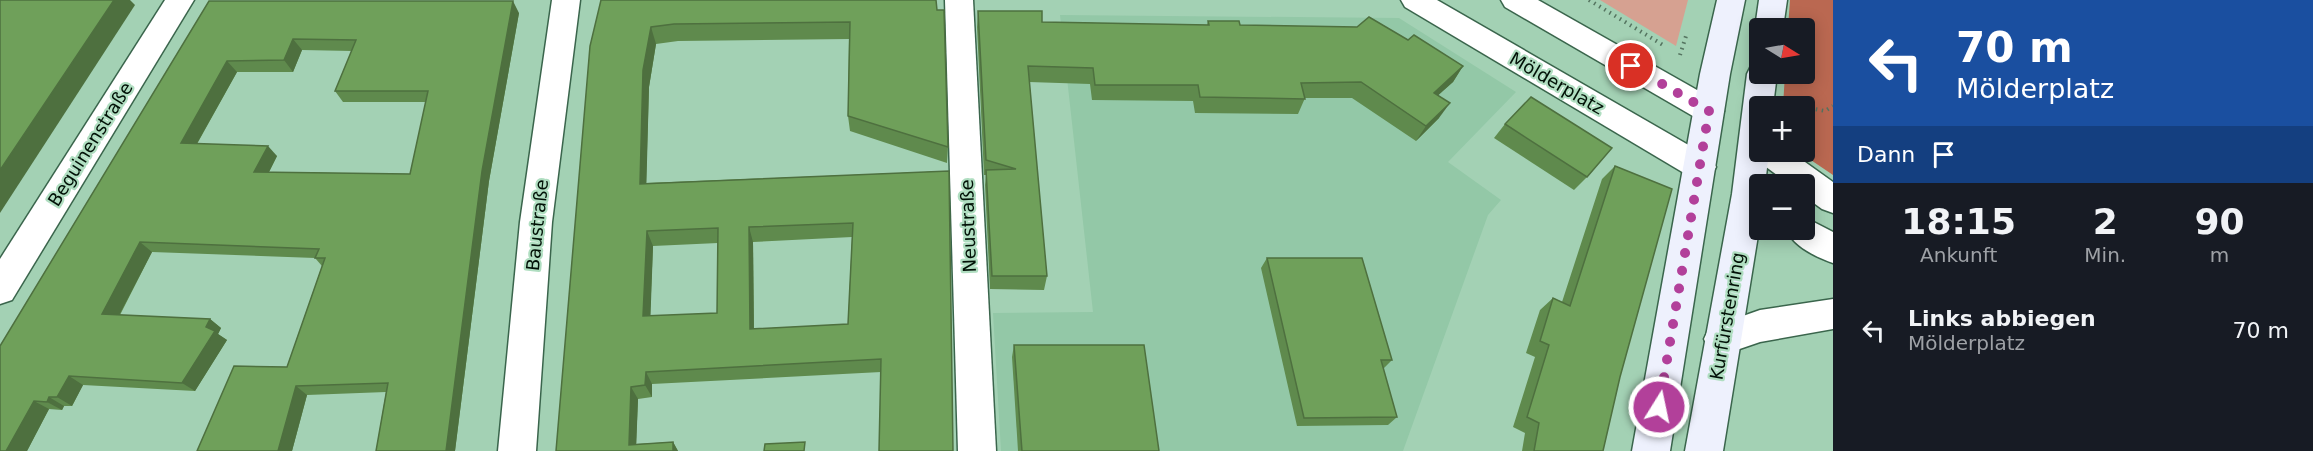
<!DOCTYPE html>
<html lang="de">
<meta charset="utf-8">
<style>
body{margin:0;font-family:"DejaVu Sans",sans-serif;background:#242831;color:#f1f3f6;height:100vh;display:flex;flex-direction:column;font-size:22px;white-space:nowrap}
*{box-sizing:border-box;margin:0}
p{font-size:20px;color:#9ea1a6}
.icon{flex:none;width:33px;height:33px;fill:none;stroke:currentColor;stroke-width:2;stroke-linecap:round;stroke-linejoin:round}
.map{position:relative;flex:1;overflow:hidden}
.drawer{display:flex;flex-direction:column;background:#171b24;width:480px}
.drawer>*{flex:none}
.guide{background:#1a4fa0;color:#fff;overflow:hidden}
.needle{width:39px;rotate:101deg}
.fabs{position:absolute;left:1749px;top:18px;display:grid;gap:12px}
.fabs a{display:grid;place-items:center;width:66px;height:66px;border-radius:6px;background:#171b24;box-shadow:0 3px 15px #0003;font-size:30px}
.pin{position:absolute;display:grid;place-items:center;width:51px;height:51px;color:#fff;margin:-26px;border:3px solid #fff;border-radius:50%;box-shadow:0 2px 6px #0007}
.me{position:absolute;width:66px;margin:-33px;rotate:10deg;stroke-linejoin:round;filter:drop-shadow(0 0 4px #0008)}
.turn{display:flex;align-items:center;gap:21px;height:126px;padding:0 24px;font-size:27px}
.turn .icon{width:78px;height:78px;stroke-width:2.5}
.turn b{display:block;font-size:42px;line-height:51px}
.then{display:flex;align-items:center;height:57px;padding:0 24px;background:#0003;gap:12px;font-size:22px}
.eta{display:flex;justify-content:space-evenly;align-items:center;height:102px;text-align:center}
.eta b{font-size:36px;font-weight:800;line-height:42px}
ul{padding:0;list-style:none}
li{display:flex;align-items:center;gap:18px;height:90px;padding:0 24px}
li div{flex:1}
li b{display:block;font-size:22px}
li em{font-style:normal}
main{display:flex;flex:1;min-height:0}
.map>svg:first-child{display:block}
.built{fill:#93c8a7}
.green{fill:#d6a191}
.forest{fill:#ba6851}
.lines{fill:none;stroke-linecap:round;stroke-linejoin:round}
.street-casing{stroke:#3a654c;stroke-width:3}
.secondary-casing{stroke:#3a654c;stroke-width:3}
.path{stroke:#557460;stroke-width:4;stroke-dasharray:1.5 4.5;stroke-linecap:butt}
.street{fill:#fff;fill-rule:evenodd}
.secondary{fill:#eef1fd;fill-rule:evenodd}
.wall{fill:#5f8a4d;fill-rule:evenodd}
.shaded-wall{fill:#4e703f}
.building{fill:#6fa05a;stroke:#4e703f;stroke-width:1.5;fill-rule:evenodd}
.route{stroke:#b2409a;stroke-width:10;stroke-dasharray:0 18}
.labels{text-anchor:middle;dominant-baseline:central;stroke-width:4.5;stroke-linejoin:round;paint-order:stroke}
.street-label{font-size:18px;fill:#021107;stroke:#b0dec1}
</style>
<main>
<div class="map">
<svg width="1833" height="451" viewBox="0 0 1833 451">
<rect width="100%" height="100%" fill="#a3d1b4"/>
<polygon class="built" points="1060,15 1399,18 1516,92 1448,162 1501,200 1488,215 1403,451 1001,451 993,313 1093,312"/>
<polygon class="green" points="1601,0 1688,0 1676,46 1600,0"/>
<polygon class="forest" points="1790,0 1833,0 1833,175 1799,152 1804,152 1804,106 1783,106 1785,74 1804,74 1804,28 1788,28"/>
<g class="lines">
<g class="street-casing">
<g id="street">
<polygon points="165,0 194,0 12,300 0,304 0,259"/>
<polygon points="552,0 580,0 552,222 536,451 498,451 520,222"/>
<polygon points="945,0 973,0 996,451 958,451"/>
<polygon points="1401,0 1437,0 1711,158 1716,167 1711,176 1700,180 1689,176 1405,7"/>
<polygon points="1501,0 1538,0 1720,103 1724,111 1720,119 1709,123 1698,119 1505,7"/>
<polygon points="1758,143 1760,152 1791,152 1833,182 1833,213 1822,209 1804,196 1804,184 1789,184 1758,161 1753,152"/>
<path d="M 1804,217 L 1833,232 L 1833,263 C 1816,257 1793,246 1787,230 L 1804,230 Z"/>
<polygon points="1833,299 1833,329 1760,342 1722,355 1709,350 1704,339 1709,328 1760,310"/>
</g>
</g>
<g class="secondary-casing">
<g id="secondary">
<polygon points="1717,0 1745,0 1730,74 1670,451 1632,451 1700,74"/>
<polygon points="1759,0 1787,0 1783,28 1760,28 1759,35 1755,28"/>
<polygon points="1760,64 1760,74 1777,74 1773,106 1760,106 1760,152 1769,152 1765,184 1760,184 1760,223 1723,451 1685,451 1732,194 1747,74 1751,66"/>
</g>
</g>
<g class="path">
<polyline points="1589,0 1663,45"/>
<polyline points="1680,55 1686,36"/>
<polyline points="1792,104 1803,106"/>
<polyline points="1804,107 1825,111 1833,106"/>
</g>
<use href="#street" class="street"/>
<use href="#secondary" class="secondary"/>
</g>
<g class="wall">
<path d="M 601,0 L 936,0 L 948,147 L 947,163 L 850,131 L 848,116 L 849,39 L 678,41 L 656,44 L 649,87 L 646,183 L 949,171 L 881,372 L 652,384 L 652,397 L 638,399 L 636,444 L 673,442 L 678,451 L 556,451 ZM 852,237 L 848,324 L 754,329 L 753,242 ZM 718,243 L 717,313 L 650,316 L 653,246 Z"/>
<path d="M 209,1 L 519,13 L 489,181 L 455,451 L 376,451 L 386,392 L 307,395 L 292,451 L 197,451 L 287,367 L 322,266 L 315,258 L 152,252 L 120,315 L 210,319 L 221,328 L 218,334 L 227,340 L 195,391 L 83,385 L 72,406 L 64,406 L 62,410 L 49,409 L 27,451 L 0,451 ZM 302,50 L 352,51 L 335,91 L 343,102 L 426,102 L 410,174 L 269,172 L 277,156 L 197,144 L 237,72 L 293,72 Z"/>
<polygon points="978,11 1042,22 1207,25 1208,21 1240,25 1408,40 1463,66 1453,82 1438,95 1439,118 1416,141 1352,98 1305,98 1298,114 1195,113 1193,101 1092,100 1090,84 1029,82 1047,276 1044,290 990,289 985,185 986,175 984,175 977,27"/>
<polygon points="1505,124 1587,177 1574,190 1494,138"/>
<polygon points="1615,166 1620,377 1603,451 1522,451 1525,433 1513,427 1535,357 1526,353 1540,310 1553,298 1562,302 1602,179"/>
<polygon points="1267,258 1392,360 1383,369 1397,417 1388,425 1297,426 1261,268"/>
<polygon points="1014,345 1159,451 1018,451 1012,357"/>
</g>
<g class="shaded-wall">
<polygon points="114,0 130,0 135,5 0,213 0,170"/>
<polygon points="513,1 519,13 489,181 455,451 446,451 482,171"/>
<polygon points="651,27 656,44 649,87 646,199 640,184 643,70"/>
<polygon points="293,39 302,50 293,72 284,60"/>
<polygon points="227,61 237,72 191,154 181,143"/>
<polygon points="1463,66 1453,82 1424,108 1434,93"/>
<polygon points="1450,103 1439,118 1416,141 1426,126"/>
<polygon points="268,146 277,156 264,182 254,172"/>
<polygon points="749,227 753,242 754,342 750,329"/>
<polygon points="647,231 653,246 650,330 643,316"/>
<polygon points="140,242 152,252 115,323 102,314"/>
<polygon points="210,319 221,328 218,334 227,340 195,391 182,383"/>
<polygon points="646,372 652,384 652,397 645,385"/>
<polygon points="69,376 83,385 72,406 57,397"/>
<polygon points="296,386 307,395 292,451 278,451"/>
<polygon points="631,387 638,399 636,451 629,445"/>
<polygon points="49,397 64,406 62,410 47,402"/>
<polygon points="34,401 49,409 27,451 6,451"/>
<polygon points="673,442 678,451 673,451"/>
</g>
<g class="building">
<polygon points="0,0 114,0 0,170"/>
<path d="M 601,0 L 936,0 L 937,10 L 944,10 L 948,147 L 848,116 L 850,22 L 674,24 L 651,27 L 643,70 L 640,184 L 949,171 L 953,451 L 879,451 L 881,359 L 646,372 L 645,385 L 631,387 L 629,445 L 673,442 L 673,451 L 556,451 L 590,46 ZM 853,223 L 848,324 L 750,329 L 749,227 ZM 718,228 L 717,313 L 643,316 L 647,231 Z"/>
<path d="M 209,1 L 513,1 L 482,171 L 446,451 L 376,451 L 388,383 L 296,386 L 278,451 L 197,451 L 234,366 L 287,367 L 325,258 L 315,258 L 319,249 L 140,242 L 102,314 L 210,319 L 206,327 L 215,331 L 182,383 L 69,376 L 57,397 L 49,397 L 47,402 L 34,401 L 6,451 L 0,451 L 0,346 ZM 293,39 L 356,40 L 335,91 L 428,91 L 410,174 L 254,172 L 268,146 L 181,143 L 227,61 L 284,60 Z"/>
<polygon points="978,11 1042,11 1042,22 1209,25 1208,21 1239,21 1240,25 1357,27 1369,17 1408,40 1414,35 1463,66 1434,93 1450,103 1426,126 1361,82 1301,83 1305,99 1200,97 1198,85 1095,85 1093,68 1028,66 1047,276 992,276 986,170 1016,169 986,160"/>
<polygon points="1531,97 1612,148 1587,177 1505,124"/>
<polygon points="1615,166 1672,189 1620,377 1603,451 1534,451 1539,423 1527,417 1549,345 1540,341 1553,298 1570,306"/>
<polygon points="1267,258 1362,258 1392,360 1381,360 1397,417 1304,418"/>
<polygon points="1014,345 1144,345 1159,451 1022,451"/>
<polygon points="805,442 804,451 764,451 765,444"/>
</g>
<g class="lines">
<polyline class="route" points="1631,66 1709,111 1659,407"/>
</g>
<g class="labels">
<g class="street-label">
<text transform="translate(1557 83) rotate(30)">Mölderplatz</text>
<text transform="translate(90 144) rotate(-58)">Beguinenstraße</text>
<text transform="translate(537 225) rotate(-84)">Baustraße</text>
<text transform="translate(968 226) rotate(-92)">Neustraße</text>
<text transform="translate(1727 316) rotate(-80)">Kurfürstenring</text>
</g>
</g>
</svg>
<div class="fabs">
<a><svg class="needle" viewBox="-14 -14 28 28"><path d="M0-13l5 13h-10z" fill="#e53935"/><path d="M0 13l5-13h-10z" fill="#9ea1a6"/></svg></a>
<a>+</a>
<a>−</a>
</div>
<div class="pin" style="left:1631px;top:66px;background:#d93025"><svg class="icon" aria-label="arrive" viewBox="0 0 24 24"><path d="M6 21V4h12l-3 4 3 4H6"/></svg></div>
<svg class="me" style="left:1659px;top:407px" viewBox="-20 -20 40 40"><circle r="17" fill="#b2409a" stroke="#fff" stroke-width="3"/><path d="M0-11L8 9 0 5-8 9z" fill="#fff"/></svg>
</div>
<section class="drawer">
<div class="guide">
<div class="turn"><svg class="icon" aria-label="left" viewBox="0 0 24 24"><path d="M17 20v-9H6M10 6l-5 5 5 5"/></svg><div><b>70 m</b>Mölderplatz</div></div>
<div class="then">Dann<svg class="icon" aria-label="arrive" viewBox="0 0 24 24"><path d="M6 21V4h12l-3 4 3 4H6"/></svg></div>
</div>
<div class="eta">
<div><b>18:15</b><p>Ankunft</p></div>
<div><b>2</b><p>Min.</p></div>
<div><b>90</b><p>m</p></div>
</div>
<ul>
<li><svg class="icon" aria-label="left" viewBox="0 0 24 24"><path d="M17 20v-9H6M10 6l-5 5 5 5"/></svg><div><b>Links abbiegen</b><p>Mölderplatz</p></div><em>70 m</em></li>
</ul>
</section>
</main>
